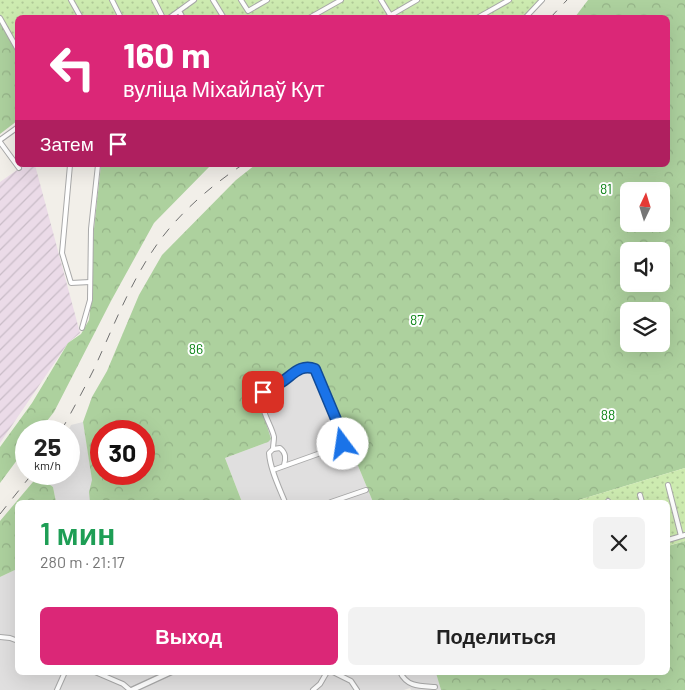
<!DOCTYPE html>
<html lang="ru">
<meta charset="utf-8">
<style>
body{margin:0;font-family:Barlow,sans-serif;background:#f2f2f2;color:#222;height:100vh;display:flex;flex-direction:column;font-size:19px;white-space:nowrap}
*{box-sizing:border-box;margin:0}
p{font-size:16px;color:#767676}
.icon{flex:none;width:28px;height:28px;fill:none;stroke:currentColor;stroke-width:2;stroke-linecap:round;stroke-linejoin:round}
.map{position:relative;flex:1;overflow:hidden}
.drawer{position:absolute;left:15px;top:500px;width:655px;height:175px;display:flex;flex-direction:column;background:#fff;border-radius:8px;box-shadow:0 5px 20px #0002}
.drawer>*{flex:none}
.hud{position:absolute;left:15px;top:15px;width:655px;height:152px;border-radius:8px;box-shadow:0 5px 20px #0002;background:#db2777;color:#fff;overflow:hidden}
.needle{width:32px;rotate:4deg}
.fabs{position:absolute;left:620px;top:182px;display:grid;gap:10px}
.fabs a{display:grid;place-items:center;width:50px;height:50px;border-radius:8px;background:#fff;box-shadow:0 5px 20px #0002;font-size:25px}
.speed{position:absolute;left:15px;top:420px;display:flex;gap:10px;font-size:25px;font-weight:700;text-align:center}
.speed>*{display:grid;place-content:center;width:65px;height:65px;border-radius:50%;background:#fff;box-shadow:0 5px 20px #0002;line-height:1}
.speed small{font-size:12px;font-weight:400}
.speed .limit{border:8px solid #d22;background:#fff;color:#111}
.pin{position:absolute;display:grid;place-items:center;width:42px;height:42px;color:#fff;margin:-21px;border-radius:10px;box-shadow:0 2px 8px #0006}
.me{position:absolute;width:55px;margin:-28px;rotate:346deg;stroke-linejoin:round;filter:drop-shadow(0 0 4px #0008)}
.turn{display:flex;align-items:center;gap:18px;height:105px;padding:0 25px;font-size:22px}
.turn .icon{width:65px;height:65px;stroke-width:2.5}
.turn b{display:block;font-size:35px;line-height:42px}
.then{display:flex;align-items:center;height:48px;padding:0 25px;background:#0003;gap:10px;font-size:19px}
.round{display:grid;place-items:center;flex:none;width:52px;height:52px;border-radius:8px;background:#f2f2f2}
.overview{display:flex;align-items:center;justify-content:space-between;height:85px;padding:0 25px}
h1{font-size:30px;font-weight:600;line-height:38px;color:#1e9e55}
.cta{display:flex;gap:10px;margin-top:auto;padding:10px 25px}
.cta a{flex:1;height:58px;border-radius:8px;background:#db2777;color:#fff;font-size:20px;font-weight:600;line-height:58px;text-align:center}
.cta a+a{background:#f2f2f2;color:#222}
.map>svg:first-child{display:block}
.residential{fill:#e0dfdf}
.industrial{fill:url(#industrial-furrows)}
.forest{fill:url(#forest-crowns);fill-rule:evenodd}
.garden{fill:url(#garden-dots)}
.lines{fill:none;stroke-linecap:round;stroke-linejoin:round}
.minor-casing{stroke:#a9a9a9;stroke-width:6}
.tertiary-casing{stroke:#a9a9a9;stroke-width:7}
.minor{stroke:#fff;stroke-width:4}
.tertiary{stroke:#fff;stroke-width:4.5}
.rail{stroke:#707070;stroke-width:1;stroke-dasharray:10 10;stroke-linecap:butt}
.route-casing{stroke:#114b97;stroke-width:12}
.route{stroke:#1a73e8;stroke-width:9}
.labels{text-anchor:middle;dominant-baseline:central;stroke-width:4;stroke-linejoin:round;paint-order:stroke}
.park-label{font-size:14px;fill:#0c8416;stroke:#fff}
</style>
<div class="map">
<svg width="685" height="690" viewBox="0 0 685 690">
<defs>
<pattern id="industrial-furrows" width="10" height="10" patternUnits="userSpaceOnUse" patternTransform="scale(1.25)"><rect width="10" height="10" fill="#ebdbe8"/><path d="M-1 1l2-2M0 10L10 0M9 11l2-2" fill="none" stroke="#c9bcc7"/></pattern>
<pattern id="forest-crowns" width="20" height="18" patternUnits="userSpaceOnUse" patternTransform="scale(1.25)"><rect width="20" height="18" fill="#add19e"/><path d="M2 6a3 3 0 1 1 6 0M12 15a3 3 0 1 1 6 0" fill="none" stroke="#95b388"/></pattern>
<pattern id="garden-dots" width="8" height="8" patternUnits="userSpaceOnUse" patternTransform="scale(1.25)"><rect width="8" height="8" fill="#cdebb0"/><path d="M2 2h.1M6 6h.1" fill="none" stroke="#b0c997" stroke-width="1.8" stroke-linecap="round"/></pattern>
</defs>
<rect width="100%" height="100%" fill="#f2efe9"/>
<g class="residential">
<polygon points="316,364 373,502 242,502 225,458 268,442 256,390 299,368"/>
<polygon points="83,422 96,502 56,502 53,487 38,476 40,474 69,474 68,431 71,425"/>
<polygon points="17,569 18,672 436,672 441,690 411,690 410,688 404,690 0,690 0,577"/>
</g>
<polygon class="industrial" points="24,165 35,165 80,333 68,343 0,443 0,182"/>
<g class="forest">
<path d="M 588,0 L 685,0 L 685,468 L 572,502 L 373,502 L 316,364 L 299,368 L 256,390 L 271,439 L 268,442 L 225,458 L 242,502 L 90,502 L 89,492 L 92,480 L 83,422 L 92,397 L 107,371 L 139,295 L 162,255 L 236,180 L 255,165 L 668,165 L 668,18 L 575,17 ZM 629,191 L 661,191 L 661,224 L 629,224 ZM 629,251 L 661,251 L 661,284 L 629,284 ZM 629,311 L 661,311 L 661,344 L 629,344 ZM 101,431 L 144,431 L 144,474 L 101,474 Z"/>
<polygon points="0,22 18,52 17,121 0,134"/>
<polygon points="101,165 211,165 154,223 111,301 54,412 39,431 26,431 26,448 0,483 0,447 32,403 68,343 81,334 89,320 93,286 92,247"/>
<polygon points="38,476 53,487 56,502 18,502 17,569 0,577 0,521"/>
<polygon points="685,541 685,690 441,690 436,673 668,672 668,546"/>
</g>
<g class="garden">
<polygon points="0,0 540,0 523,18 18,18 17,48 0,15"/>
<polygon points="685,468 685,541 668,546 668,502 572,502"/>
</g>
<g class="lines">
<g class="minor-casing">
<g id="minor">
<polyline points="71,0 81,18"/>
<polyline points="112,0 121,18"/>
<polyline points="154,0 163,18"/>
<polyline points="213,0 224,18"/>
<polyline points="241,0 248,11 267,0"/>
<polyline points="381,0 392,18"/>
<polyline points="179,11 183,18"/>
<polyline points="0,18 18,50"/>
<polyline points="169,18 194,0"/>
<polyline points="309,18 341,0"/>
<polyline points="386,18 417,0"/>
<polyline points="477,18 509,0"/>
<polyline points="525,18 542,0"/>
<polyline points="0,140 18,127"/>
<polyline points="0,142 19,168"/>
<polyline points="70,165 62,253 71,283 90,282"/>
<polyline points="82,328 90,300 91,229 98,165"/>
<path d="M 273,449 L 280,448 C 286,453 286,458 284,465"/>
<path d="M 273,470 L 343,445 L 343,436 L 315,369 C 305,365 295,370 286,377 C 280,382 275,382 269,386 C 251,398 271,422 274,437 C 274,441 273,445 273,449 L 269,453 C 270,469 279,487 285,502"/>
<polyline points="668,485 681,536"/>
<polyline points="640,495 642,502"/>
<polyline points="608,501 609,502"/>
<polyline points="331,502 366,490"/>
<polyline points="668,540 685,535"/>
<polyline points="0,637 10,638 18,641"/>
<polyline points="95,672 123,684 130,690"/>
<polyline points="333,672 351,681 357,690"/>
<path d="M 400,672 C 407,687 420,686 435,687"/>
<polyline points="57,690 65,672"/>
<polyline points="313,690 320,684 327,672"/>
</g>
</g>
<g class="tertiary-casing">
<polyline id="tertiary" points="132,690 171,672"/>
</g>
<use href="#minor" class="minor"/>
<use href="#tertiary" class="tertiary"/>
<g class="rail">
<polyline points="550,18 567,0"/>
<path d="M 61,431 C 72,411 83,391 93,371 C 115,324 134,271 168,230 C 189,205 214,184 242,165"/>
<polyline points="0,514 32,474"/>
</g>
</g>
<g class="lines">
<g class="route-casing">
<path id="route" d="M 263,392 C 269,386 273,386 280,383 C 292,376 300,363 315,369 L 343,436 L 343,444"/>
</g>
<use href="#route" class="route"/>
</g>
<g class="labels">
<g class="park-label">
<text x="606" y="188">81</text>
<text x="417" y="319">87</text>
<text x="196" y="348">86</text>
<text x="608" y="414">88</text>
</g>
</g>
</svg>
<div class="fabs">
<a><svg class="needle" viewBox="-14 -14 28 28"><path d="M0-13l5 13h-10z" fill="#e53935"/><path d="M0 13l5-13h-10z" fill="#767676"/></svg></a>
<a><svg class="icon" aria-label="sound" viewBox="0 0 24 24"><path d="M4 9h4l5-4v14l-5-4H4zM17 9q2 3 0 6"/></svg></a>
<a><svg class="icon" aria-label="layers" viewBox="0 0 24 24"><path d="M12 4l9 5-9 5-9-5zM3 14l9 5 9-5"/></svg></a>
</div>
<div class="speed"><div>25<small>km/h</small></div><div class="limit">30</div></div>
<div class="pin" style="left:263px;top:392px;background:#d93025"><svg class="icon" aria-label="arrive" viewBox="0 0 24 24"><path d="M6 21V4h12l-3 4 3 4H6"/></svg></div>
<svg class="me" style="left:343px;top:444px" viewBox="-20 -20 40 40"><circle r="19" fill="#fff"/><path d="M0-13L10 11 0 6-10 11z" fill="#1a73e8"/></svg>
<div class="hud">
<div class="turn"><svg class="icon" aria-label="left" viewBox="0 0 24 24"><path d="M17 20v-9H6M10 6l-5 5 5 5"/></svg><div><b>160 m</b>вуліца Міхайлаў Кут</div></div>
<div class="then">Затем<svg class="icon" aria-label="arrive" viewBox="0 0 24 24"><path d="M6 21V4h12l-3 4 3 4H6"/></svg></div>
</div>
<section class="drawer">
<div class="overview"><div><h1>1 мин</h1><p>280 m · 21:17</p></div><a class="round"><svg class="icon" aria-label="close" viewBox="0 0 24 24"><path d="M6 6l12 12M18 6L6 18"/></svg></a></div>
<div class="cta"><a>Выход</a><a>Поделиться</a></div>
</section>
</div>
